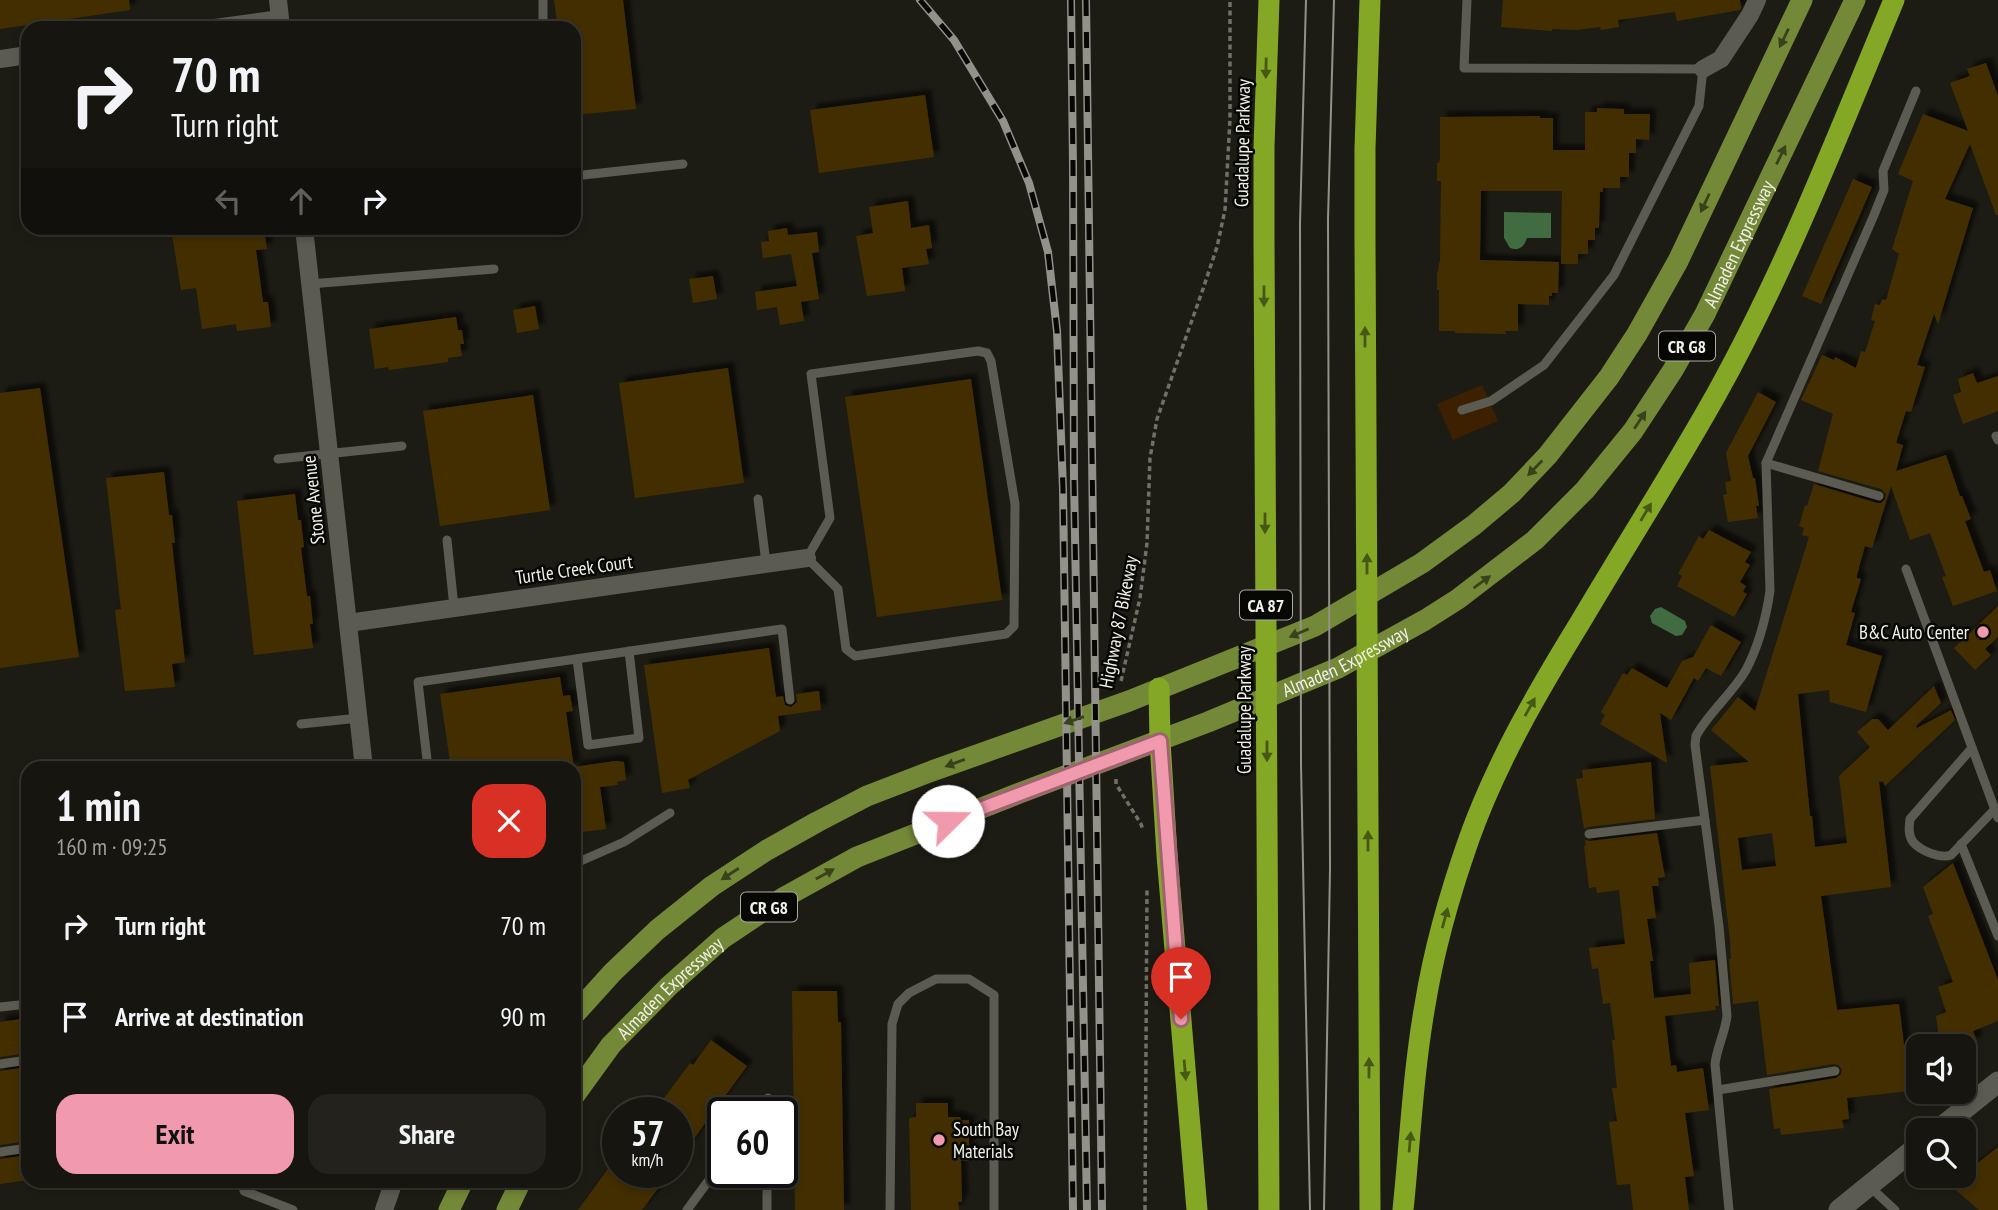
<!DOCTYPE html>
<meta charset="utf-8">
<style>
body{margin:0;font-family:"PT Sans Narrow",sans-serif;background:#23221d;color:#f1f3f6;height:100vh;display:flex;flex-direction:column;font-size:26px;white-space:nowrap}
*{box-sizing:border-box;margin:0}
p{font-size:23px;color:#9e9f9e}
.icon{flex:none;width:38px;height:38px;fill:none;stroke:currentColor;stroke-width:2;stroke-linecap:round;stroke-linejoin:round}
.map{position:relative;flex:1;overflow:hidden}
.drawer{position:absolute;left:21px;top:761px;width:560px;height:427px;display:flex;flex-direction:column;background:#16150f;border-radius:21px;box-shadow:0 4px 10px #0003,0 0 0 2px #35342f}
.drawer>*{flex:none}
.hud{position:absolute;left:21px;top:21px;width:560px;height:214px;border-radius:21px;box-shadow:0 4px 10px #0003,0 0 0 2px #35342f;background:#16150f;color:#f1f3f6;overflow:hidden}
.tools{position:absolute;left:1906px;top:1034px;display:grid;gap:14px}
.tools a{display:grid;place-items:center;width:70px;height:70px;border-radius:14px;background:#16150f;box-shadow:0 4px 10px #0003,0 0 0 2px #35342f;font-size:35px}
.speed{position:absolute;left:602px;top:1097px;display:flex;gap:14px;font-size:35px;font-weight:700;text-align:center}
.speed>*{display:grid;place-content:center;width:91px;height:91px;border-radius:50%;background:#16150f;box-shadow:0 4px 10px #0003,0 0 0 2px #35342f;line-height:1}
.speed small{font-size:18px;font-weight:400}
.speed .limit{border:4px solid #111;border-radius:10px;background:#fff;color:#111}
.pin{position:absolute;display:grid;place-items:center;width:60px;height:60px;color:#fff;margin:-72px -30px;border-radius:50% 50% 50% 0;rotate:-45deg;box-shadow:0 0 7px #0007}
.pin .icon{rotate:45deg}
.me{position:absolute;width:77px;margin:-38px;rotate:68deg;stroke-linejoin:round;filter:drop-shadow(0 0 5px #0008)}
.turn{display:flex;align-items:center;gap:24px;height:147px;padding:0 35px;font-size:32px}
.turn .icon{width:91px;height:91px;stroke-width:2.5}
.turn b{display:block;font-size:49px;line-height:60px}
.lanes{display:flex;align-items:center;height:66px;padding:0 35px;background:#0003;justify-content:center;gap:35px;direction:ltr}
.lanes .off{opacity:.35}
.round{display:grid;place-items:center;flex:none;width:74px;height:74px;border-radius:21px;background:#23221d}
.head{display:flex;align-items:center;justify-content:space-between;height:119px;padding:0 35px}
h1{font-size:42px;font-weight:700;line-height:52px}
.action{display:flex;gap:14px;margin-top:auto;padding:14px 35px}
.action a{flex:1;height:80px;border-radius:21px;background:#f29aad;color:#111;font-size:28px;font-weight:700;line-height:80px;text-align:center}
.action a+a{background:#23221d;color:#f1f3f6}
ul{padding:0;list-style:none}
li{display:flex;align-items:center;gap:21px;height:91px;padding:0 35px}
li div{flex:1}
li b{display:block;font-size:26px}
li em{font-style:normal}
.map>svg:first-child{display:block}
.green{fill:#3d2000}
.water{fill:#416c41}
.building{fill:#422f00;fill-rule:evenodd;filter:url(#shadow)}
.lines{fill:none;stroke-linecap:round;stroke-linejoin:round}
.path{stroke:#706f68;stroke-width:3.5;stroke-dasharray:5 3.5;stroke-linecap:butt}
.lane{stroke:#5c5b51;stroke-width:9}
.street{stroke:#5c5b51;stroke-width:18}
.secondary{stroke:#5c5b51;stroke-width:21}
.primary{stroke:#748937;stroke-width:21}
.highway{stroke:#84a825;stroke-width:21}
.tram{stroke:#92918a;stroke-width:2}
.rail-casing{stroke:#92918a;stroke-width:8}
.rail{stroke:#070704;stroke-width:5;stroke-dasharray:16;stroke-linecap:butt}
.oneway{fill:#38421b}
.oneway2{fill:#465814}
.route-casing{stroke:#9d6470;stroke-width:18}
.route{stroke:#f29aad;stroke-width:12}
.poi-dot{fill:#f29aad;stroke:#070704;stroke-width:2.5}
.labels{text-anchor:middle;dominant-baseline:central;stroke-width:5;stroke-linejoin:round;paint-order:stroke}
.shield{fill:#070704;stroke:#acaba6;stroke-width:2}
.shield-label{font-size:18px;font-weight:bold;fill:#f2f1eb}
.street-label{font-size:19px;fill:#f2f1eb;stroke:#070704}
.poi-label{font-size:19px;fill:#f2f1eb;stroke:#070704;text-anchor:end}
</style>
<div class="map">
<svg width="1998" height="1210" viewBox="0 0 1998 1210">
<defs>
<filter id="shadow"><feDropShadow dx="6" dy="-6" stdDeviation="2" flood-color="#0009"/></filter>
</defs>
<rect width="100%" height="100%" fill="#1d1c14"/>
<polygon class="green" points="1482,385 1498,421 1453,440 1437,404"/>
<g class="water">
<path d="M 1504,212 L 1551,213 L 1551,238 L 1527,238 C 1524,247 1519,251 1510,248 L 1504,238 Z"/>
<polygon points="1661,607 1685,621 1687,627 1682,635 1676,636 1652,623 1650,616 1655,609"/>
</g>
<g class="building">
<polygon points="0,0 129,0 130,10 0,29"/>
<polygon points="554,0 623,0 636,109 574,115 574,28 558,28"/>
<polygon points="1503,0 1740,0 1741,8 1740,10 1677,21 1675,12 1618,20 1619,27 1601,30 1600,27 1576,30 1552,29 1552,31 1501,27"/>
<path d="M 1986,63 L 1998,96 L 1998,215 L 1996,215 L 1970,144 L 1945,199 L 1973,208 L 1938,324 L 1934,314 L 1917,365 L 1925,367 L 1911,412 L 1906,411 L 1896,443 L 1903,445 L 1896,471 L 1946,455 L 1960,496 L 1962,496 L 1971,519 L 1965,521 L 1984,572 L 1990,570 L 1997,591 L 1953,606 L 1942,577 L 1946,576 L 1930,533 L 1910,540 L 1891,486 L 1872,548 L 1865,546 L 1857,575 L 1857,578 L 1861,579 L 1851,612 L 1855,613 L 1846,645 L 1882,656 L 1866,712 L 1830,702 L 1829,690 L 1798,694 L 1810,816 L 1812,816 L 1815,847 L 1847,843 L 1839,776 L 1870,747 L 1857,732 L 1872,719 L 1878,719 L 1888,730 L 1934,686 L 1941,703 L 1916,726 L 1917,728 L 1951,710 L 1955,720 L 1885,786 L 1883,781 L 1879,782 L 1891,887 L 1821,896 L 1837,1010 L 1899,1004 L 1904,1045 L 1918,1043 L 1918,1067 L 1907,1069 L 1909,1091 L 1847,1098 L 1849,1119 L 1842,1120 L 1844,1128 L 1781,1135 L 1780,1128 L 1774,1129 L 1769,1089 L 1836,1078 L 1841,1074 L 1842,1069 L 1838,1065 L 1834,1064 L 1767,1075 L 1758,1001 L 1733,1004 L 1729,959 L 1731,959 L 1730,941 L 1710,766 L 1749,762 L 1711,730 L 1738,697 L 1755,711 L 1809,537 L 1802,535 L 1804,528 L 1799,526 L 1805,505 L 1807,506 L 1814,484 L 1877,503 L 1881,503 L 1885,499 L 1886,494 L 1881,489 L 1818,471 L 1833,414 L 1801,400 L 1822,355 L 1834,360 L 1835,357 L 1856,368 L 1861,351 L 1865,352 L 1875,321 L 1871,320 L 1875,304 L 1880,305 L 1882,299 L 1886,300 L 1899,254 L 1892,249 L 1913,181 L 1898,174 L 1923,114 L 1968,131 L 1950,83 L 1970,76 L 1967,69 ZM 1772,833 L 1776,866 L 1742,870 L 1738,838 Z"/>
<polygon points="925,95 934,157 819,173 810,110"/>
<polygon points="1597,108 1624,109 1624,114 1650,114 1649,140 1636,139 1636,153 1629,153 1629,177 1620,177 1620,188 1603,188 1603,192 1600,192 1599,228 1595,228 1595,240 1588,240 1588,254 1578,254 1578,264 1561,264 1562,191 1481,191 1480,260 1559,262 1558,293 1552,293 1552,296 1549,296 1549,305 1518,304 1518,331 1505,331 1506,334 1455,333 1455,331 1439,331 1439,290 1437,290 1437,271 1438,272 1439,262 1440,262 1441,181 1437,181 1437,163 1439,163 1440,158 1440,117 1540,116 1540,118 1553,118 1553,150 1585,150 1585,112 1597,112"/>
<polygon points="1853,179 1872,187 1821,304 1802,296"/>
<polygon points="908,201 911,228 929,225 932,248 926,249 929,264 902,268 905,291 867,296 856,236 873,233 869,207"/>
<polygon points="171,228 264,228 267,249 256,250 263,302 268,302 271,327 237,331 236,324 202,329 196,288 181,290"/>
<polygon points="787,228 788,235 817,232 819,252 812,253 819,299 801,302 804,321 780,325 777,307 757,310 755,292 797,286 791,254 763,258 761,242 769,241 768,231"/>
<polygon points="713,276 717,299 693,303 689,279"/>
<polygon points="535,306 539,329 517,333 513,310"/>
<polygon points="456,317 458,330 462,330 464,344 460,344 462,356 448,358 448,362 389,370 388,367 375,369 369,329"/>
<polygon points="728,368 744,483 635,498 619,383"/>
<polygon points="1973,373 1977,383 1998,376 1998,411 1963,424 1953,395 1961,392 1958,379"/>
<polygon points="971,379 1002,600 877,617 845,397"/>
<polygon points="40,388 79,657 0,668 0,393"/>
<polygon points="1758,392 1776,402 1748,456 1753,478 1755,478 1759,506 1756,506 1758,518 1728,522 1723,495 1727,494 1725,482 1731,481 1726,453"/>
<polygon points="533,395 550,510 440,526 423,411"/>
<polygon points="164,472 169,515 172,515 175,543 172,543 185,662 172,664 175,687 125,691 115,610 121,609 106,478"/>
<polygon points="295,494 298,520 301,520 304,547 301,548 307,596 310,596 313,624 310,624 313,648 254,655 237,501"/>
<polygon points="1709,530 1751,552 1745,562 1750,565 1740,582 1746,586 1743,592 1747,594 1734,617 1677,586 1682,576 1678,574 1699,536 1703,539"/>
<polygon points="1998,606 1998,637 1985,649 1991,655 1975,670 1954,648"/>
<polygon points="1711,625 1741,642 1721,676 1706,668 1698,681 1694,678 1671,720 1660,713 1667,763 1600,724 1605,715 1601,712 1623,673 1627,675 1632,668 1667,688 1682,661 1693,657"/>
<polygon points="769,648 776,697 783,696 785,705 791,707 797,702 796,694 819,691 821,710 778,716 780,731 688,780 690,788 662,793 644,665"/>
<polygon points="560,677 563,696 570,695 573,711 566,712 574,768 451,768 440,694"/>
<polygon points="615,761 624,762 626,780 617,782 618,785 600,787 606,829 574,833 574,767"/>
<polygon points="1651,762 1655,819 1588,827 1584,829 1576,779 1583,778 1582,770"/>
<polygon points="1657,833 1665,877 1658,878 1659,886 1652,886 1656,918 1647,919 1653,961 1650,961 1654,998 1691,994 1689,963 1715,960 1719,1006 1715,1006 1716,1010 1665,1016 1671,1066 1676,1065 1677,1072 1703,1068 1709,1110 1685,1113 1694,1176 1685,1177 1689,1210 1633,1210 1630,1184 1617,1185 1609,1122 1617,1121 1612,1088 1617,1088 1612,1040 1615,1040 1610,1003 1603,1004 1598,968 1592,969 1589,948 1625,944 1619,890 1597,893 1596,887 1589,888 1584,846 1586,846 1585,840 1590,841"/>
<polygon points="1953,863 1998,980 1998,1021 1973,1031 1977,1041 1964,1046 1940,1046 1936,1016 1946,1012 1938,987 1953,982 1928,916 1933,914 1923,887"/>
<polygon points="792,991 837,991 838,1022 841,1022 844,1210 795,1210"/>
<polygon points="28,1018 28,1053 0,1057 0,1022"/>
<polygon points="711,1040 747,1066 677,1162 677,1113 653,1113 690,1063 693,1065"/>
<polygon points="28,1067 28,1141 0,1145 0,1071"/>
<polygon points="916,1103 948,1103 948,1117 960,1117 961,1120 969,1120 969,1161 961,1161 962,1202 958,1202 959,1210 911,1210 909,1118 916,1117"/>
<polygon points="1998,1147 1998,1210 1979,1210 1950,1185"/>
<polygon points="28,1155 28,1180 0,1184 0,1159"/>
<polygon points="618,1155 618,1172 670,1172 642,1210 578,1210"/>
</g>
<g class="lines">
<g class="path">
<polyline points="1121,681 1140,598 1147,543 1150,458 1157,419 1203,289 1217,247 1225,210 1230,119 1230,0"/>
<polyline points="1116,779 1116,784 1141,824 1143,830"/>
<polyline points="1145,1210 1147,887"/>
</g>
<g class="lane">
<polyline points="543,28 543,0"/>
<polyline points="574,176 683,164"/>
<polyline points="310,284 494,269"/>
<polygon points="978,351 987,353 991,361 1015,504 1014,626 1006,634 855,656 846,649 838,589 807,558 830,518 811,374"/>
<polyline points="1462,410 1491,401 1544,365 1614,275 1699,106 1703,69 1464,68 1467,0"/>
<polyline points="1996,436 1998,440"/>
<polyline points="278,459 402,446"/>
<polyline points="1766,463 1879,496"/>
<polyline points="758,499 766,563"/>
<polyline points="447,540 454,607"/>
<polyline points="1906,569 1998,818"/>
<polyline points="577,659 588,745 639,738 629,651"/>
<polyline points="301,724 359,718"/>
<path d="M 1972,748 L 1910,819 C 1909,827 1908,835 1913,842 C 1921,851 1940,859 1951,855 L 1995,809"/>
<polyline points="428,768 418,682 782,629 790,700"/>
<polyline points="1589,834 1705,820"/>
<polyline points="1961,844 1998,936"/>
<polyline points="574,864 624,842 670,813"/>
<polyline points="0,1007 28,1004"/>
<polyline points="0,1064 28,1060"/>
<polyline points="1718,1090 1835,1071"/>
<polyline points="757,1113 768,1098"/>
<polyline points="0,1152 28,1148"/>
<polyline points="1869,1186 1895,1210"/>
<polyline points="244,1191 293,1210"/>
<polyline points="687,1210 723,1161"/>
<polyline points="767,1210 767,1172"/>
<polyline points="890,1210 892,1024 898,1004 909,993 936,979 969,979 994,995 994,1210"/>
<path d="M 1729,1210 L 1715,1064 C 1717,1047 1725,1033 1727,1016 L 1719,926 L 1695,745 L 1696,736 C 1709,712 1732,694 1746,670 C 1759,645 1766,618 1770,591 L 1766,463 L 1874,215 L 1884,190 L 1883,171 L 1916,91"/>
</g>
<g class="street">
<polyline points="278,0 281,28"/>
<polyline points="215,28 280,19"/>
<polyline points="0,59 28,55"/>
<polyline points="1703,69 1721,59 1750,15 1757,0"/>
<polyline points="304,228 364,768"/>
<polyline points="348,623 807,558"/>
<polyline points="384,1210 394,1181"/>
</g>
<g class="secondary">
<polyline points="1938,1130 1998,1082"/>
<polyline points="1839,1210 1918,1146"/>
</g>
<g class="primary">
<polyline points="574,1015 613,972 657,930 712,886 767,850 817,822 867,796 932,771 1129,701 1315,626 1422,563 1474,525 1512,493 1548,455 1609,377 1637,334 1678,261 1802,0"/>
<path id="s1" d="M 574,1096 L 611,1045 L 669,986 L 723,938 L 783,898 L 857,857 L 1017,794 L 1208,722 L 1338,668 L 1425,620 L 1458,599 L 1535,540 L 1585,490 L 1633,431 L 1673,370 L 1705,314 L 1855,0"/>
<polyline points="449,1210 463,1181"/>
<polyline points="507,1210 521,1181"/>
</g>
<g class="highway">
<polyline points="1269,0 1264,147 1264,240 1269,1210"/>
<polyline points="1159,688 1160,741 1167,855 1197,1210"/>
<polyline points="1370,1210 1365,241 1365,148 1370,0"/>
<path d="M 1403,1210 C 1410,1142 1413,1073 1425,1005 C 1434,949 1450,893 1469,839 C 1497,761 1538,691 1581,621 C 1626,545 1674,470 1717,393 C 1787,267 1839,132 1894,0"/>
</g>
<g class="tram">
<polyline points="1306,0 1300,223 1301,765 1310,1210"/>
<polyline points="1324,1210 1330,869 1328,219 1334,0"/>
</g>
<g class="rail-casing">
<g id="rail">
<polyline points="920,0 954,40 1003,121 1029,183 1048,252 1057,331 1063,489 1073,1210"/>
<polyline points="1071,0 1073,165 1074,479 1087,1210"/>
<polyline points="1086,0 1102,1210"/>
</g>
</g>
<use href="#rail" class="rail"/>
</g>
<defs><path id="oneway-solid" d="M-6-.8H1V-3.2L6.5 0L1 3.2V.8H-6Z" transform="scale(1.75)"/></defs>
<g class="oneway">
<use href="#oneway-solid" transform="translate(1784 38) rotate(116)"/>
<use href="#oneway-solid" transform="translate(1781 155) rotate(-64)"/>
<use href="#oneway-solid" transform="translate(1705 203) rotate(115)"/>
<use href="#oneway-solid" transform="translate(1640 420) rotate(-57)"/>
<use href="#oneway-solid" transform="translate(1535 468) rotate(134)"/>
<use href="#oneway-solid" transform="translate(1482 582) rotate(-36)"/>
<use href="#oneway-solid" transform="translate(1299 633) rotate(157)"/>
<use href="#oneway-solid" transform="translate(1074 720) rotate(161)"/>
<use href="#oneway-solid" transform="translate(955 763) rotate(160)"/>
<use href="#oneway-solid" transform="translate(730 874) rotate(147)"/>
<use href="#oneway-solid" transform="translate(825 874) rotate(-29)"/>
</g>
<g class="oneway2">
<use href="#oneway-solid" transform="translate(1266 68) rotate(91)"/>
<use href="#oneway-solid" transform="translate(1264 296) rotate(90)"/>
<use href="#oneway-solid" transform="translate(1365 337) rotate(-90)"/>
<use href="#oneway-solid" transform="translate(1646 512) rotate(-59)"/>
<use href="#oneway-solid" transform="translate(1265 523) rotate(90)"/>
<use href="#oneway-solid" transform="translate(1367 564) rotate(-90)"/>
<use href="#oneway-solid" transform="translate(1530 707) rotate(-61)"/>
<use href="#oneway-solid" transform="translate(1267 751) rotate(90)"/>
<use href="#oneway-solid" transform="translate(1368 841) rotate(-90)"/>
<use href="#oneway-solid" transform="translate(1445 918) rotate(-75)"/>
<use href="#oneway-solid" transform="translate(1369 1068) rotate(-90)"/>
<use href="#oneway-solid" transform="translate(1185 1070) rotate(85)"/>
<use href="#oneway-solid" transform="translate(1410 1142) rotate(-85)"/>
</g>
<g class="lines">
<g class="route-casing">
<polyline id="route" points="948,821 1160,741 1181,1019"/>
</g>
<use href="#route" class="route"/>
</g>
<g class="poi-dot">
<circle cx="1983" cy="632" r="7"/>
<circle cx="939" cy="1140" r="7"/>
</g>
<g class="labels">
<g class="shield">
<rect x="1659" y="331.5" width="56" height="29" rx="5"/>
<rect x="1240" y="590.5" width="52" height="29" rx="5"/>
<rect x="741" y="892.5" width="56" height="29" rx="5"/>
</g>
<g class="shield-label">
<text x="1687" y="346">CR G8</text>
<text x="1266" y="605">CA 87</text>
<text x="769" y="907">CR G8</text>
</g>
<g class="street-label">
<text transform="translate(1242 143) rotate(-89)">Guadalupe Parkway</text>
<text stroke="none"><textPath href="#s1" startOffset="1489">Almaden Expressway</textPath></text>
<text transform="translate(313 500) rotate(-96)">Stone Avenue</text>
<text transform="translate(574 569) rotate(-8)">Turtle Creek Court</text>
<text transform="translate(1118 622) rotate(-79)">Highway 87 Bikeway</text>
<text stroke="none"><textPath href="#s1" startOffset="901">Almaden Expressway</textPath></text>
<text transform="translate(1244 710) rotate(-90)">Guadalupe Parkway</text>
<text stroke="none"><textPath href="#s1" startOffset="145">Almaden Expressway</textPath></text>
</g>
<g class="poi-label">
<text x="1969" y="632">B&amp;C Auto Center</text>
<text x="953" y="1129" text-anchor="start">South Bay<tspan x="953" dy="22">Materials</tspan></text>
</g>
</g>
</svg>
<div class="tools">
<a><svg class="icon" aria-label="sound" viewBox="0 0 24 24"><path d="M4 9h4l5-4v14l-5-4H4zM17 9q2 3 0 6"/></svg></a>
<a><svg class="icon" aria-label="search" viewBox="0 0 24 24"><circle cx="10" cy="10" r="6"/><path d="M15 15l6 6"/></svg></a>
</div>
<div class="speed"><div>57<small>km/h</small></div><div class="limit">60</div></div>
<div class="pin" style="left:1181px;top:1019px;background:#d93025"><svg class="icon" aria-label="arrive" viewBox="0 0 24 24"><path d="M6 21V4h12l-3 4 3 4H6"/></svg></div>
<svg class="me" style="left:948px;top:821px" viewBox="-20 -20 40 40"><circle r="19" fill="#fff"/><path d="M0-13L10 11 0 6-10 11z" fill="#f29aad"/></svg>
<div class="hud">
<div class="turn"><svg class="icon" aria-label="right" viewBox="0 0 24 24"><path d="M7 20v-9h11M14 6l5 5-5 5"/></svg><div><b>70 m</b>Turn right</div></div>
<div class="lanes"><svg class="icon off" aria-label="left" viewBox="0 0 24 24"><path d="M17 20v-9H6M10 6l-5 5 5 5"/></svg><svg class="icon off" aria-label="ahead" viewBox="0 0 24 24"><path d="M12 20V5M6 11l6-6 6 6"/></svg><svg class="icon" aria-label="right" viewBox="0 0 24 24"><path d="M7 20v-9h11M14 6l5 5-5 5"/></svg></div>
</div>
<section class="drawer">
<div class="head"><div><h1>1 min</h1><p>160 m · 09:25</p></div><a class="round" style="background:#d93025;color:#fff"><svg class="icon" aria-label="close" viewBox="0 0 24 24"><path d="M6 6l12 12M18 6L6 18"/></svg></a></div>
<ul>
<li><svg class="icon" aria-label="right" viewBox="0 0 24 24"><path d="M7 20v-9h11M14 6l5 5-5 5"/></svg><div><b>Turn right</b></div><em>70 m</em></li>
<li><svg class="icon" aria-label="arrive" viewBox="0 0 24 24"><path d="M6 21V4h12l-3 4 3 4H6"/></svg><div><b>Arrive at destination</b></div><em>90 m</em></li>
</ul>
<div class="action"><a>Exit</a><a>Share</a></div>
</section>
</div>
